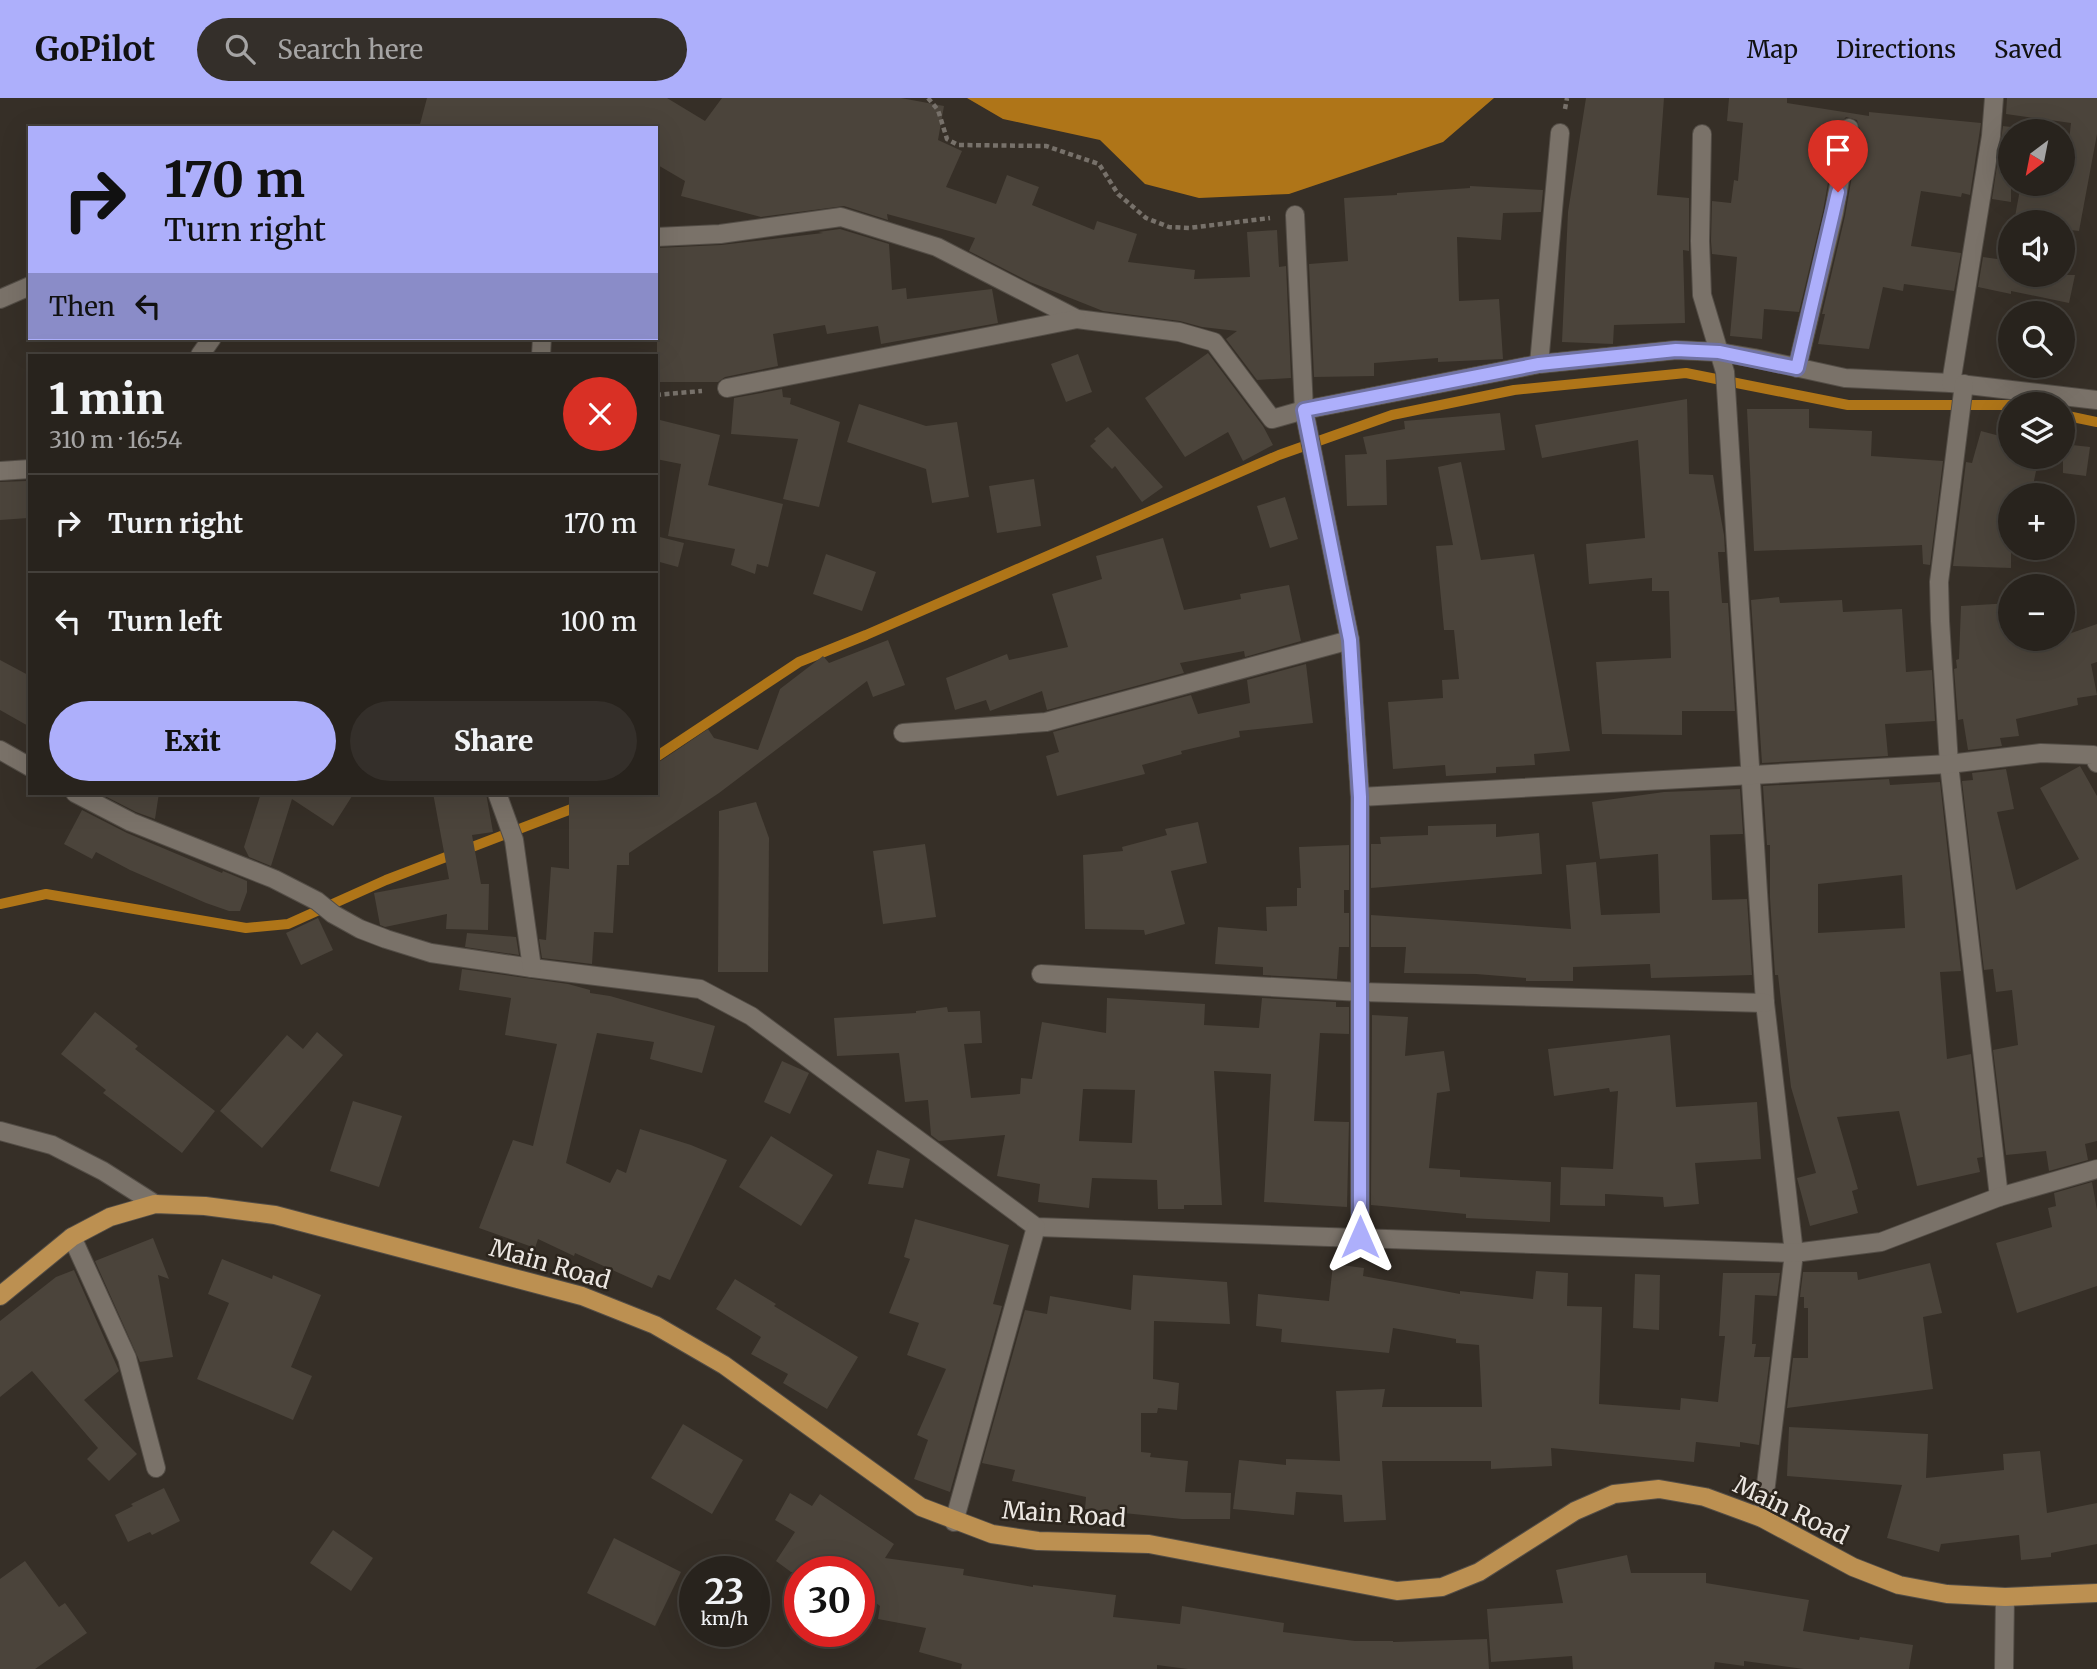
<!DOCTYPE html>
<meta charset="utf-8">
<style>
body{margin:0;font-family:Merriweather,serif;background:#342f2a;color:#f1f3f6;height:100vh;display:flex;flex-direction:column;font-size:26px;white-space:nowrap}
*{box-sizing:border-box;margin:0}
p{font-size:23px;color:#a5a4a4}
.icon{flex:none;width:38px;height:38px;fill:none;stroke:currentColor;stroke-width:2;stroke-linecap:round;stroke-linejoin:round}
.map{position:relative;flex:1;overflow:hidden}
.sheet{position:absolute;left:28px;top:256px;width:630px;height:441px;display:flex;flex-direction:column;background:#28231d;border-radius:0px;box-shadow:0 7px 28px #0002,0 0 0 2px #44403b}
.sheet>*{flex:none}
.hud{position:absolute;left:28px;top:28px;width:630px;height:214px;border-radius:0px;box-shadow:0 7px 28px #0002,0 0 0 2px #44403b;background:#adaffb;color:#111;overflow:hidden}
.needle{width:46px;rotate:212deg}
.buttons{position:absolute;left:1998px;top:21px;display:grid;gap:14px}
.buttons a{display:grid;place-items:center;width:77px;height:77px;border-radius:50%;background:#28231d;box-shadow:0 7px 28px #0002,0 0 0 2px #44403b;font-size:35px}
.speed{position:absolute;left:679px;top:1458px;display:flex;gap:14px;font-size:35px;font-weight:700;text-align:center}
.speed>*{display:grid;place-content:center;width:91px;height:91px;border-radius:50%;background:#28231d;box-shadow:0 7px 28px #0002,0 0 0 2px #44403b;line-height:1}
.speed small{font-size:18px;font-weight:400}
.speed .limit{border:10px solid #d22;background:#fff;color:#111}
.pin{position:absolute;display:grid;place-items:center;width:60px;height:60px;color:#fff;margin:-72px -30px;border-radius:50% 50% 50% 0;rotate:-45deg;box-shadow:0 0 7px #0007}
.pin .icon{rotate:45deg}
.me{position:absolute;width:77px;margin:-38px;rotate:0deg;stroke-linejoin:round;filter:drop-shadow(0 0 5px #0008)}
.turn{display:flex;align-items:center;gap:24px;height:147px;padding:0 21px;font-size:32px}
.turn .icon{width:91px;height:91px;stroke-width:2.5}
.turn b{display:block;font-size:49px;line-height:60px}
.then{display:flex;align-items:center;height:66px;padding:0 21px;background:#0003;gap:14px;font-size:26px}
.round{display:grid;place-items:center;flex:none;width:74px;height:74px;border-radius:37px;background:#342f2a}
.summary{display:flex;align-items:center;justify-content:space-between;height:119px;padding:0 21px}
h1{font-size:42px;font-weight:800;line-height:52px}
.button{display:flex;gap:14px;margin-top:auto;padding:14px 21px}
.button a{flex:1;height:80px;border-radius:42px;background:#adaffb;color:#111;font-size:28px;font-weight:800;line-height:80px;text-align:center}
.button a+a{background:#342f2a;color:#f1f3f6}
ul{padding:0;list-style:none}
li{display:flex;align-items:center;gap:21px;height:98px;padding:0 21px;border-top:2px solid #44403b}
li div{flex:1}
li b{display:block;font-size:26px}
li em{font-style:normal}
header{display:flex;align-items:center;gap:42px;box-sizing:border-box;height:98px;padding:0 35px;background:#adaffb;color:#111}
header strong{font-size:33px}
nav{display:flex;gap:38px;margin-inline-start:auto;font-size:24px}
.search{width:490px;height:63px;background:#342f2a;display:flex;align-items:center;gap:18px;box-sizing:border-box;padding:0 24px;border-radius:38px;color:#a5a4a4;font-size:26px}
.map>svg:first-child{display:block}
.water{fill:#af7518}
.lines{fill:none;stroke-linecap:round;stroke-linejoin:round}
.stream{stroke:#af7518;stroke-width:10}
.building{fill:#4b443b;fill-rule:evenodd}
.minor-casing{stroke:#534d46;stroke-width:20}
.major-casing{stroke:#534d46;stroke-width:20}
.path{stroke:#77716a;stroke-width:4.5;stroke-dasharray:5 3.5;stroke-linecap:butt}
.minor{stroke:#7a7269;stroke-width:18}
.major{stroke:#bc9051;stroke-width:18}
.route-casing{stroke:#7072a3;stroke-width:18}
.route{stroke:#adaffb;stroke-width:12}
.labels{text-anchor:middle;dominant-baseline:central;stroke-width:5;stroke-linejoin:round;paint-order:stroke}
.street-label{font-size:24px;fill:#ebe6e1;stroke:#2c251d}
</style>
<header>
<strong>GoPilot</strong>
<div class="search"><svg class="icon" aria-label="search" viewBox="0 0 24 24"><circle cx="10" cy="10" r="6"/><path d="M15 15l6 6"/></svg>Search here</div>
<nav><a>Map</a><a>Directions</a><a>Saved</a></nav>
</header>
<div class="map">
<svg width="2097" height="1571" viewBox="0 0 2097 1571">
<rect width="100%" height="100%" fill="#362f27"/>
<polygon class="water" points="967,0 1494,0 1443,44 1289,96 1199,100 1145,86 1100,42 1003,21"/>
<g class="lines">
<g class="stream">
<polyline points="2063,317 2097,324"/>
<polyline points="656,659 799,564 866,537 1279,357 1392,317 1514,292 1686,275 1848,307 2011,307"/>
<polyline points="0,806 46,796 246,830 288,826 386,782 587,705 603,695"/>
</g>
</g>
<g class="building">
<polygon points="427,0 667,0 705,23 722,0 901,0 944,8 938,42 962,53 946,89 996,106 1007,77 1039,89 1032,107 1094,132 1097,123 1137,136 1128,164 1195,172 1194,181 1250,179 1247,134 1277,132 1279,169 1286,168 1291,280 1257,282 1226,241 1237,233 1202,229 1180,223 1103,213 1030,184 969,153 975,140 887,116 888,122 844,108 761,119 681,98 685,83 656,66 656,30 419,30"/>
<polygon points="1586,0 1664,0 1657,97 1689,100 1689,153 1683,152 1685,225 1614,227 1613,246 1562,244 1568,114"/>
<polygon points="1729,0 1787,0 1787,5 1869,18 1869,14 1981,25 1970,97 1962,95 1961,99 1921,93 1911,148 1961,155 1954,193 1904,186 1903,193 1883,189 1869,251 1818,246 1825,216 1822,216 1845,118 1860,32 1857,22 1846,19 1838,28 1823,113 1799,214 1764,211 1762,241 1730,238 1737,159 1712,156 1711,143 1712,103 1731,105 1734,82 1738,83 1743,25 1727,23"/>
<polygon points="2007,0 2097,0 2097,36 2079,133 2063,131 2063,124 2014,124 2021,86 2064,86 2071,25 2006,16"/>
<polygon points="2003,28 2011,29 2011,104 1992,101"/>
<polygon points="1470,88 1543,92 1541,114 1503,115 1501,142 1457,139 1459,203 1499,201 1503,261 1438,264 1438,260 1374,265 1374,278 1314,279 1309,166 1348,163 1344,100 1397,97 1397,95 1470,90"/>
<polygon points="840,131 889,146 892,192 906,190 907,201 992,191 998,225 881,246 878,228 827,236 825,227 773,236 778,268 725,279 718,284 657,284 657,237 659,237 656,150 721,147 823,135 818,134"/>
<polygon points="1983,159 2011,163 2011,177 2075,177 2069,205 2011,193 2011,196 1978,189"/>
<polygon points="1208,255 1263,328 1273,347 1243,363 1228,334 1185,359 1145,300"/>
<polygon points="1078,256 1092,294 1066,304 1051,266"/>
<polygon points="782,291 783,299 791,300 790,306 840,324 819,409 783,401 798,341 731,336 734,300"/>
<polygon points="1687,301 1689,376 1713,377 1724,437 1725,454 1718,454 1722,505 1728,505 1735,613 1682,613 1682,637 1602,636 1596,564 1671,560 1669,493 1652,493 1652,480 1589,486 1586,446 1645,440 1638,342 1542,360 1535,327"/>
<polygon points="859,306 926,328 957,324 969,399 932,405 926,371 847,344"/>
<polygon points="1747,311 1809,311 1809,330 1872,333 1871,358 1943,363 1930,467 1923,466 1922,447 1754,453"/>
<polygon points="1500,315 1505,352 1386,362 1387,407 1347,408 1345,357 1367,356 1363,339 1405,331 1404,323"/>
<polygon points="656,321 720,337 708,387 783,406 768,469 757,466 755,476 731,467 735,451 668,438 681,366 656,361"/>
<polygon points="1108,329 1163,389 1142,404 1115,368 1112,371 1090,348 1096,343 1094,341"/>
<polygon points="1981,333 2011,341 2011,359 2039,359 2031,397 2011,397 2011,470 1953,468 1966,364 1972,365"/>
<polygon points="2063,346 2090,349 2086,378 2063,375"/>
<polygon points="1461,364 1481,462 1534,456 1570,653 1534,656 1535,667 1496,669 1496,675 1446,678 1445,667 1393,671 1388,604 1443,600 1442,582 1459,581 1454,532 1444,532 1436,448 1453,447 1438,369"/>
<polygon points="1034,381 1041,428 997,435 989,388"/>
<polygon points="26,383 28,420 0,422 0,384"/>
<polygon points="1285,399 1298,441 1270,450 1257,408"/>
<polygon points="656,438 684,445 678,469 656,463"/>
<polygon points="1163,440 1184,512 1241,501 1240,496 1289,487 1301,543 1245,559 1244,553 1180,565 1184,575 1047,612 1042,593 990,613 986,602 955,612 946,580 1007,556 1009,562 1068,549 1052,496 1102,481 1096,458"/>
<polygon points="826,456 876,474 862,513 813,496"/>
<polygon points="1779,499 1780,505 1842,502 1843,514 1902,511 1906,574 1932,572 1935,623 1885,626 1888,658 1762,665 1751,502"/>
<polygon points="2011,505 2011,541 2063,541 2063,538 2097,526 2097,564 2091,566 2097,597 2077,600 2078,607 2016,621 2019,638 2000,640 2002,648 1968,652 1963,621 1958,622 1954,571 1957,570 1956,562 1959,561 1961,508"/>
<polygon points="888,542 905,587 873,599 867,583 719,695 629,755 629,767 617,767 613,835 594,834 592,866 542,860 539,841 546,842 551,769 569,771 569,695 656,695 656,666 708,631 714,640 758,652 780,591 823,558 829,565"/>
<polygon points="0,562 30,578 30,629 0,612"/>
<polygon points="1306,566 1313,625 1239,633 1240,639 1181,653 1182,656 1142,667 1145,676 1057,698 1046,658 1059,654 1053,634 1191,597 1198,616 1250,605 1247,582"/>
<polygon points="2080,668 2097,698 2097,1043 2085,1046 2088,1062 2049,1073 2046,1053 2006,1057 1993,952 2018,947 2012,892 1996,894 1993,871 1984,872 1962,683 1973,682 1972,675 2006,671 2014,711 1997,714 2016,792 2079,761 2040,690"/>
<path d="M 1889,681 L 1890,687 L 1940,684 L 1961,873 L 1940,874 L 1947,961 L 1971,956 L 1983,1059 L 1977,1060 L 1980,1074 L 1917,1088 L 1899,1013 L 1837,1019 L 1858,1091 L 1852,1093 L 1858,1115 L 1810,1128 L 1797,1080 L 1816,1075 L 1791,989 L 1778,877 L 1775,877 L 1770,800 L 1770,747 L 1767,747 L 1763,688 ZM 1902,777 L 1905,830 L 1818,835 L 1818,786 Z"/>
<polygon points="1740,691 1743,736 1710,737 1712,802 1747,801 1752,877 1651,880 1650,866 1573,869 1573,883 1526,883 1526,880 1476,876 1404,875 1406,849 1371,849 1371,817 1571,831 1566,767 1596,764 1601,817 1660,815 1658,756 1600,761 1592,704 1664,694"/>
<polygon points="99,695 159,695 155,721 136,714"/>
<polygon points="261,695 354,695 333,728 292,701 271,768 249,759 244,749"/>
<polygon points="433,695 486,695 493,734 472,737 481,786 489,786 488,832 446,831 447,816 385,829 380,827 374,795 449,781"/>
<polygon points="756,704 769,740 768,874 718,874 719,713"/>
<polygon points="82,712 127,735 222,775 223,773 247,783 247,794 240,813 229,813 206,805 130,772 96,754 92,761 64,746"/>
<polygon points="1198,724 1207,765 1171,773 1185,826 1145,837 1144,832 1085,831 1083,757 1123,753 1122,749 1167,737 1165,731"/>
<polygon points="1496,726 1496,739 1539,735 1542,776 1371,790 1371,746 1381,746 1380,739 1428,737 1428,728"/>
<polygon points="925,746 936,819 883,826 873,753"/>
<polygon points="1349,747 1349,792 1344,792 1344,815 1349,815 1349,849 1339,849 1337,881 1263,877 1263,869 1215,866 1218,829 1267,833 1266,809 1297,808 1297,790 1301,790 1299,749"/>
<polygon points="318,820 333,852 301,867 286,835"/>
<polygon points="467,835 516,839 519,857 465,849"/>
<polygon points="462,871 568,886 590,892 590,895 610,898 715,928 702,975 650,961 654,944 597,935 566,1065 610,1085 617,1071 626,1075 640,1031 691,1047 727,1062 670,1182 658,1177 652,1190 575,1155 574,1158 538,1141 535,1150 479,1130 513,1042 533,1048 557,946 505,937 511,900 459,892"/>
<path d="M 1107,900 L 1205,906 L 1204,927 L 1259,930 L 1262,900 L 1336,904 L 1336,909 L 1349,909 L 1349,936 L 1320,935 L 1314,1023 L 1349,1024 L 1347,1109 L 1264,1104 L 1271,976 L 1214,973 L 1222,1107 L 1184,1107 L 1184,1111 L 1158,1111 L 1157,1082 L 1092,1080 L 1089,1110 L 1038,1104 L 1040,1086 L 997,1078 L 1005,1037 L 939,1043 L 931,1037 L 928,1002 L 905,1004 L 899,955 L 837,958 L 834,920 L 916,915 L 916,913 L 947,909 L 948,914 L 980,913 L 982,945 L 964,946 L 971,1000 L 1020,996 L 1021,980 L 1032,981 L 1042,924 L 1106,935 ZM 1083,991 L 1135,992 L 1132,1045 L 1079,1043 Z"/>
<polygon points="95,914 138,948 135,951 215,1013 182,1055 103,995 106,992 61,956"/>
<polygon points="1372,917 1408,919 1405,958 1444,953 1450,993 1437,995 1429,1070 1460,1072 1460,1079 1551,1084 1550,1124 1466,1120 1466,1116 1371,1107"/>
<polygon points="317,934 343,957 262,1050 220,1013 287,937 303,951"/>
<polygon points="1670,937 1676,1009 1757,1004 1761,1061 1695,1065 1699,1106 1664,1109 1663,1099 1605,1096 1605,1108 1560,1107 1561,1069 1613,1071 1618,993 1610,994 1609,990 1554,998 1548,951"/>
<polygon points="782,963 809,975 790,1016 764,1004"/>
<polygon points="353,1003 402,1018 379,1089 330,1073"/>
<polygon points="771,1038 833,1077 801,1128 739,1089"/>
<polygon points="877,1052 910,1061 903,1090 868,1086"/>
<polygon points="2092,1084 2097,1112 2097,1188 2017,1215 1996,1145 2052,1129 2048,1110 2056,1108 2054,1095"/>
<polygon points="915,1121 1009,1147 993,1206 1002,1208 950,1394 914,1381 928,1342 917,1337 946,1271 907,1257 919,1225 889,1215 910,1161 904,1159"/>
<polygon points="153,1140 169,1181 158,1177 173,1259 140,1264 95,1163"/>
<polygon points="222,1161 272,1181 273,1177 321,1197 291,1269 312,1278 293,1322 197,1281 229,1205 208,1196"/>
<polygon points="1930,1165 1942,1215 1923,1219 1933,1291 1787,1310 1793,1260 1808,1260 1808,1210 1804,1210 1804,1199 1800,1199 1803,1174 1857,1174 1858,1182"/>
<polygon points="1333,1166 1364,1170 1363,1178 1460,1196 1460,1193 1533,1201 1536,1173 1568,1175 1567,1208 1602,1209 1599,1306 1680,1312 1681,1300 1718,1304 1725,1238 1719,1238 1723,1175 1780,1175 1777,1198 1755,1197 1752,1246 1756,1246 1754,1259 1770,1259 1759,1347 1740,1344 1740,1349 1696,1344 1694,1364 1551,1350 1552,1368 1491,1371 1491,1363 1382,1363 1386,1422 1344,1424 1342,1397 1296,1394 1294,1417 1233,1411 1239,1362 1286,1367 1286,1361 1340,1363 1336,1293 1385,1291 1382,1309 1482,1309 1479,1247 1456,1245 1456,1241 1393,1230 1389,1255 1281,1244 1282,1231 1256,1228 1258,1196 1329,1203"/>
<polygon points="74,1172 119,1273 84,1302 137,1356 109,1383 87,1361 98,1350 32,1273 0,1299 0,1223 56,1179"/>
<polygon points="1635,1176 1660,1177 1659,1232 1633,1230"/>
<polygon points="1133,1177 1227,1184 1230,1226 1154,1223 1153,1281 1179,1285 1177,1312 1158,1310 1157,1315 1141,1315 1141,1354 1151,1355 1150,1359 1188,1363 1185,1394 1231,1395 1230,1421 1182,1421 1085,1411 1086,1399 1012,1383 1015,1372 982,1365 1025,1212 1047,1216 1050,1198 1131,1212"/>
<polygon points="735,1181 776,1206 774,1208 858,1259 827,1311 783,1285 788,1276 751,1256 761,1239 716,1211"/>
<polygon points="683,1326 743,1362 712,1416 651,1380"/>
<polygon points="1789,1329 1928,1336 1926,1380 2004,1372 2003,1356 2040,1353 2047,1415 2097,1405 2097,1446 2051,1455 2051,1459 2021,1462 2019,1437 1941,1446 1939,1454 1887,1440 1902,1387 1787,1378"/>
<polygon points="164,1390 180,1423 152,1437 150,1434 128,1444 115,1417 133,1408 131,1406"/>
<polygon points="790,1395 812,1408 820,1396 894,1446 885,1460 964,1471 963,1477 1033,1489 1033,1487 1116,1497 1113,1519 1180,1526 1182,1508 1284,1525 1283,1534 1355,1543 1393,1543 1393,1544 1487,1541 1489,1571 1188,1571 1157,1567 1157,1571 961,1571 962,1566 919,1554 926,1530 878,1521 880,1508 859,1493 859,1474 791,1474 776,1463 795,1434 775,1422"/>
<polygon points="333,1432 373,1460 351,1493 310,1465"/>
<polygon points="614,1440 681,1474 655,1528 587,1495"/>
<polygon points="1627,1457 1631,1475 1706,1475 1706,1485 1809,1502 1803,1533 1859,1542 1860,1539 1913,1547 1909,1571 1804,1571 1744,1563 1744,1568 1715,1564 1714,1571 1573,1571 1572,1558 1491,1564 1487,1511 1563,1505 1556,1472"/>
<polygon points="25,1463 59,1509 65,1505 87,1535 35,1571 0,1571 0,1481"/>
</g>
<g class="lines">
<g class="minor-casing">
<g id="minor">
<polyline points="1702,36 1700,143 1702,197 1725,274 1765,905 1794,1155 1762,1420"/>
<polyline points="1295,117 1304,312 1350,542 1360,699 1360,1139"/>
<polyline points="656,139 720,136 841,119 937,149 1077,221 1179,234 1214,244 1272,321 1304,312 1539,266 1676,252 1719,254 1754,260 1845,280 1951,285 2097,302"/>
<polyline points="0,201 30,188"/>
<polyline points="200,257 212,240"/>
<polyline points="541,257 542,240"/>
<polyline points="1539,266 1560,35"/>
<polyline points="1797,270 1834,115 1849,30"/>
<polyline points="1951,285 1991,38 1994,0"/>
<polyline points="1964,286 1939,484 1940,523 1949,666 1999,1099"/>
<polyline points="727,290 1077,221"/>
<polyline points="0,373 30,371"/>
<polyline points="903,635 1046,624 1350,542"/>
<polyline points="0,652 30,669"/>
<polyline points="75,695 131,724 274,781 317,803 333,816 360,831 386,841 431,855 532,870 700,891 751,918 1036,1129 1794,1155 1881,1144 1999,1099 2097,1071"/>
<polyline points="497,695 514,742 532,870"/>
<polyline points="1360,699 1949,666 2041,655 2093,657 2097,665"/>
<polyline points="1041,876 1361,894 1765,905"/>
<polyline points="0,1033 52,1047 103,1073 155,1106"/>
<polyline points="72,1139 127,1260 156,1370"/>
<polyline points="954,1424 1036,1129"/>
<polyline points="2004,1571 2005,1499"/>
</g>
</g>
<g class="major-casing">
<polyline id="major" points="0,1198 72,1139 110,1119 155,1106 205,1108 275,1117 582,1198 655,1227 724,1267 921,1409 992,1436 1038,1443 1149,1446 1397,1493 1442,1489 1479,1474 1575,1413 1614,1396 1659,1391 1705,1399 1762,1420 1853,1469 1899,1487 1947,1496 2005,1499 2097,1495"/>
</g>
<g class="path">
<polyline points="928,0 938,12 947,41 958,47 1046,48 1099,66 1118,96 1146,120 1169,129 1189,130 1270,120"/>
<polyline points="1565,11 1567,0"/>
<polyline points="656,297 702,293"/>
</g>
<use href="#minor" class="minor"/>
<use href="#major" class="major"/>
</g>
<g class="lines">
<g class="route-casing">
<polyline id="route" points="1360,1139 1360,699 1350,542 1304,312 1539,266 1676,252 1719,254 1797,270 1838,94"/>
</g>
<use href="#route" class="route"/>
</g>
<g class="labels">
<g class="street-label">
<text transform="translate(550 1166) rotate(16)">Main Road</text>
<text transform="translate(1791 1412) rotate(26)">Main Road</text>
<text transform="translate(1064 1416) rotate(4)">Main Road</text>
</g>
</g>
</svg>
<div class="buttons">
<a><svg class="needle" viewBox="-14 -14 28 28"><path d="M0-13l5 13h-10z" fill="#e53935"/><path d="M0 13l5-13h-10z" fill="#a5a4a4"/></svg></a>
<a><svg class="icon" aria-label="sound" viewBox="0 0 24 24"><path d="M4 9h4l5-4v14l-5-4H4zM17 9q2 3 0 6"/></svg></a>
<a><svg class="icon" aria-label="search" viewBox="0 0 24 24"><circle cx="10" cy="10" r="6"/><path d="M15 15l6 6"/></svg></a>
<a><svg class="icon" aria-label="layers" viewBox="0 0 24 24"><path d="M12 4l9 5-9 5-9-5zM3 14l9 5 9-5"/></svg></a>
<a>+</a>
<a>−</a>
</div>
<div class="speed"><div>23<small>km/h</small></div><div class="limit">30</div></div>
<div class="pin" style="left:1838px;top:94px;background:#d93025"><svg class="icon" aria-label="arrive" viewBox="0 0 24 24"><path d="M6 21V4h12l-3 4 3 4H6"/></svg></div>
<svg class="me" style="left:1360px;top:1139px" viewBox="-20 -20 40 40"><path d="M0-17L14 15 0 8-14 15z" fill="#adaffb" stroke="#fff" stroke-width="4"/></svg>
<div class="hud">
<div class="turn"><svg class="icon" aria-label="right" viewBox="0 0 24 24"><path d="M7 20v-9h11M14 6l5 5-5 5"/></svg><div><b>170 m</b>Turn right</div></div>
<div class="then">Then<svg class="icon" aria-label="left" viewBox="0 0 24 24"><path d="M17 20v-9H6M10 6l-5 5 5 5"/></svg></div>
</div>
<section class="sheet">
<div class="summary"><div><h1>1 min</h1><p>310 m · 16:54</p></div><a class="round" style="background:#d93025;color:#fff"><svg class="icon" aria-label="close" viewBox="0 0 24 24"><path d="M6 6l12 12M18 6L6 18"/></svg></a></div>
<ul>
<li><svg class="icon" aria-label="right" viewBox="0 0 24 24"><path d="M7 20v-9h11M14 6l5 5-5 5"/></svg><div><b>Turn right</b></div><em>170 m</em></li>
<li><svg class="icon" aria-label="left" viewBox="0 0 24 24"><path d="M17 20v-9H6M10 6l-5 5 5 5"/></svg><div><b>Turn left</b></div><em>100 m</em></li>
</ul>
<div class="button"><a>Exit</a><a>Share</a></div>
</section>
</div>
